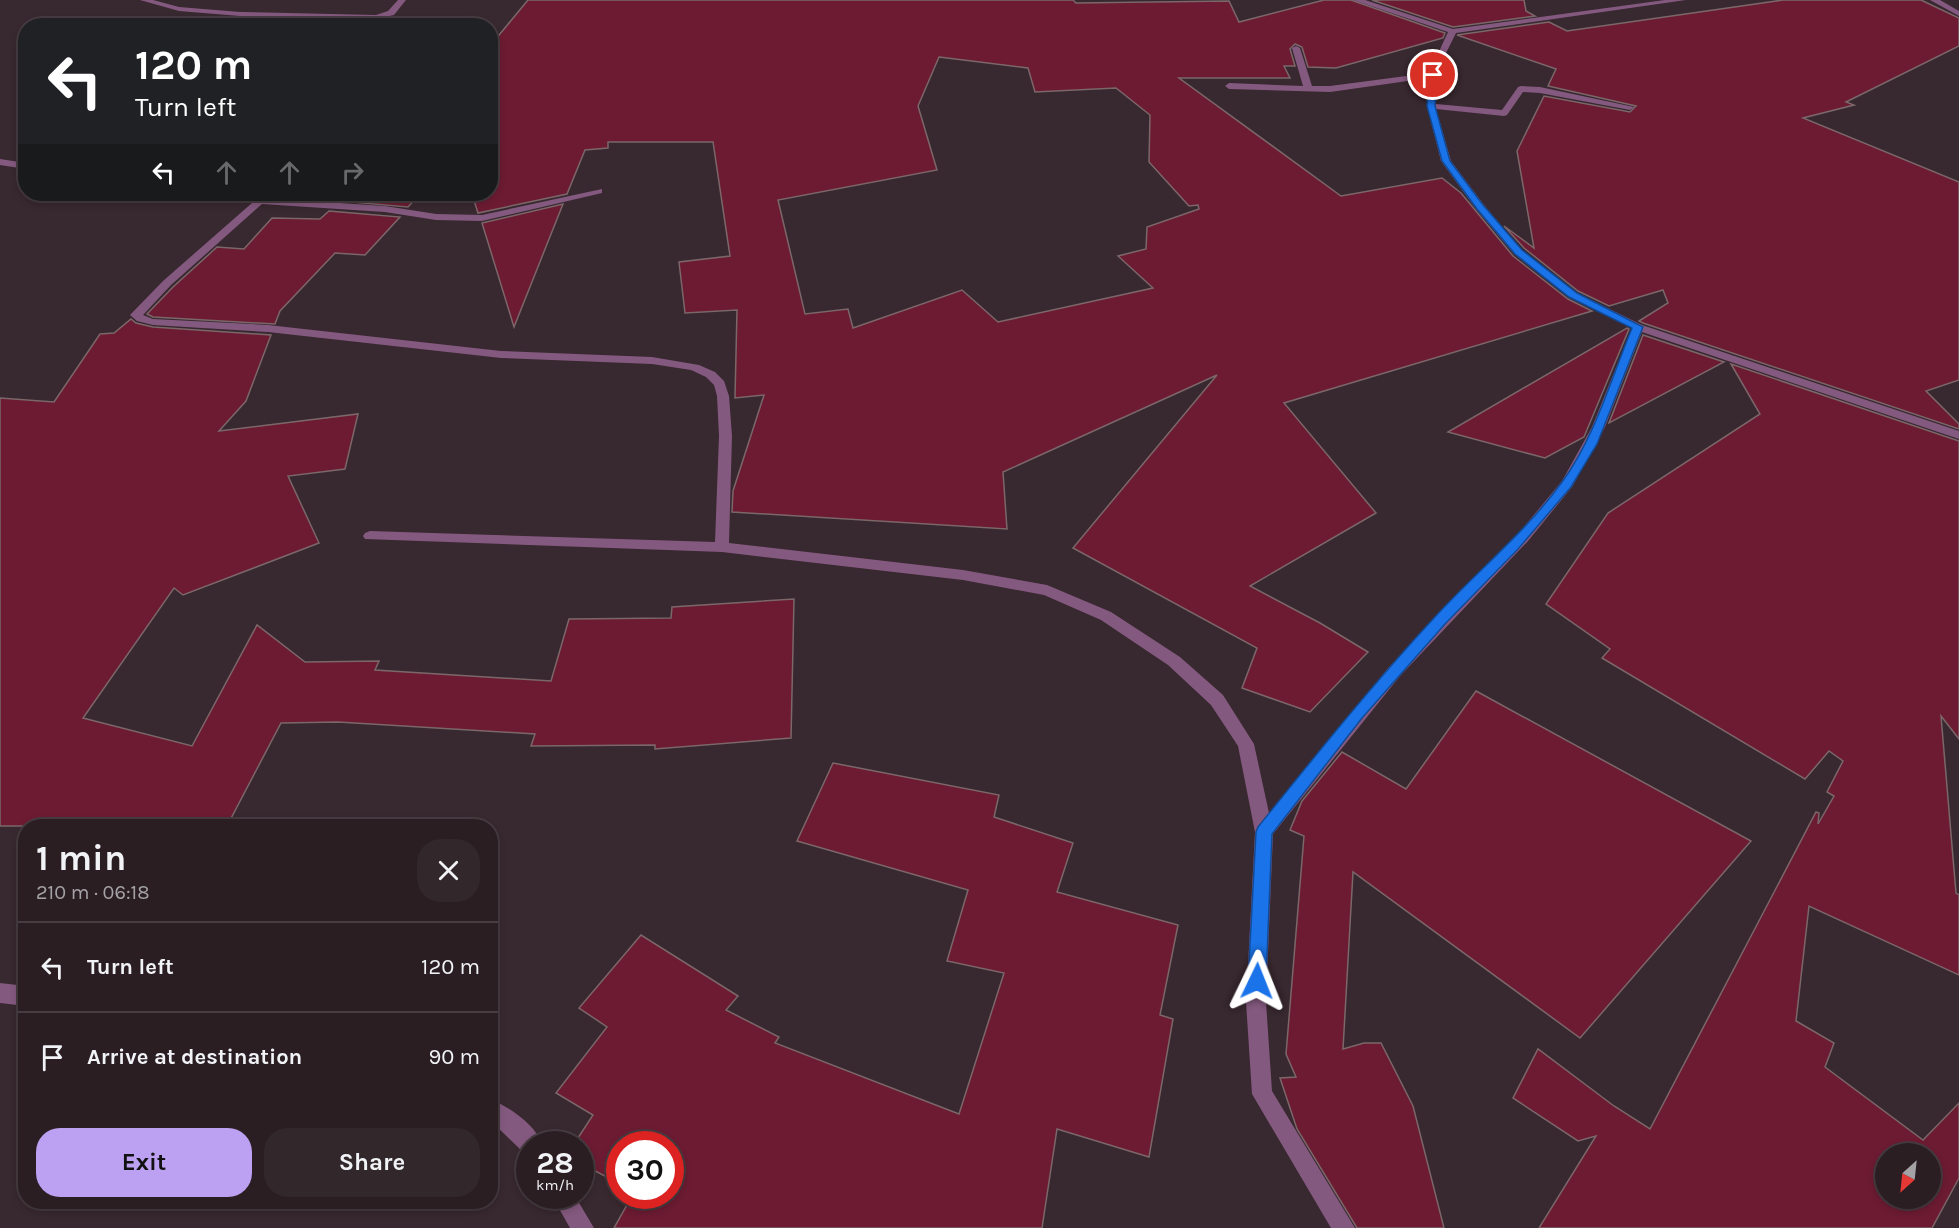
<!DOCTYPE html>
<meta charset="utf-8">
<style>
body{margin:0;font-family:Karla,sans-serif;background:#32272b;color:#f1f3f6;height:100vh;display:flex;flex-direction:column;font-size:22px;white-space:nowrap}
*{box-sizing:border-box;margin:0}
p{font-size:20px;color:#a5a2a6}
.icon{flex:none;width:33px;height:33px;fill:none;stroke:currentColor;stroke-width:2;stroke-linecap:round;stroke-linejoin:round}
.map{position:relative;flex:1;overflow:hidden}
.panel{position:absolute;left:18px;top:819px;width:480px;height:390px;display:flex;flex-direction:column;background:#2a1e23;border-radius:24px;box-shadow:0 3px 9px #0003,0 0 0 2px #463c41}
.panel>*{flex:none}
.hud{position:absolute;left:18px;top:18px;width:480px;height:183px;border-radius:24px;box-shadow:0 3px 9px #0003,0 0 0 2px #463c41;background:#202124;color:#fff;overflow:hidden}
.needle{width:39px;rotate:207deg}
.tools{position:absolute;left:1875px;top:1143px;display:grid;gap:12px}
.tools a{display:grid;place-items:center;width:66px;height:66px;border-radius:50%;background:#2a1e23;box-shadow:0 3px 9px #0003,0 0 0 2px #463c41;font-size:30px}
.speed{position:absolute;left:516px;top:1131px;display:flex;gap:12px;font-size:30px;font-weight:700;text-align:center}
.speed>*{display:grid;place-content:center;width:78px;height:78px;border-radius:50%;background:#2a1e23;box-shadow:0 3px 9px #0003,0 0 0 2px #463c41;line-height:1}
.speed small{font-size:15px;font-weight:400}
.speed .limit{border:9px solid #d22;background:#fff;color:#111}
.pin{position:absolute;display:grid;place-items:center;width:51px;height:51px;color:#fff;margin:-26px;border:3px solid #fff;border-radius:50%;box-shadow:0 2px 6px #0007}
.me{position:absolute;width:66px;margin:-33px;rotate:2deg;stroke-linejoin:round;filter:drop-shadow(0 0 4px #0008)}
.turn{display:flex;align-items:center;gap:21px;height:126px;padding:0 18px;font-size:27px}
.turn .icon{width:78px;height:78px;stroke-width:2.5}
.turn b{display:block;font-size:42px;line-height:51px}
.lanes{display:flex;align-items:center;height:57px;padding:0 18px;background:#0003;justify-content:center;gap:30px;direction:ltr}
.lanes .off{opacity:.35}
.round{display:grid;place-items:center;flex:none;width:63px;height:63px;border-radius:24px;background:#32272b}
.headline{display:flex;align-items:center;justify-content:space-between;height:102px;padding:0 18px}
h1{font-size:36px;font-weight:700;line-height:45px}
.button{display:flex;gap:12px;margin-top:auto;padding:12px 18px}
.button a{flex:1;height:69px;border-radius:24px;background:#bca0f2;color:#111;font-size:24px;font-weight:700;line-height:69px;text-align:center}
.button a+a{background:#32272b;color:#f1f3f6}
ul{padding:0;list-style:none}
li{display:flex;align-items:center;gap:18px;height:90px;padding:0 18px;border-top:2px solid #463c41}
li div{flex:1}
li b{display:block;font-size:22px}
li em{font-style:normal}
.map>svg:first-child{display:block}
.building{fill:#6c1b32;stroke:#7b676a;stroke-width:1.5;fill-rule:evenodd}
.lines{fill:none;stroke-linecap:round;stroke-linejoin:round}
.minor{fill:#84597f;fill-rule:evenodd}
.route{fill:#1a73e8;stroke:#114b97;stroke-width:1.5}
</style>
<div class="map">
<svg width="1959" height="1228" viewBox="0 0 1959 1228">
<rect width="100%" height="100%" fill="#38282f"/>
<g class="building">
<path d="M 528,0 L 1073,0 L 1076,3 L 1229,1 L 1239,22 L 1324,0 L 1351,0 L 1445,33 L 1443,38 L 1336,68 L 1308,67 L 1302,47 L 1295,44 L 1290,49 L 1295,66 L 1284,66 L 1290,78 L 1179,78 L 1341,196 L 1442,178 L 1461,193 L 1513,256 L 1568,299 L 1592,311 L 1284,403 L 1376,513 L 1250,586 L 1320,623 L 1368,652 L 1310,712 L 1242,688 L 1257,648 L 1073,548 L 1217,375 L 1003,472 L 1007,529 L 732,512 L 733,491 L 764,395 L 735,398 L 737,310 L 685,313 L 679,262 L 730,256 L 713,142 L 608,142 L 608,148 L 585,150 L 567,194 L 478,213 L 472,194 L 490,194 L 490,46 ZM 939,57 L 1028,68 L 1035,92 L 1116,88 L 1150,115 L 1149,162 L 1189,206 L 1198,205 L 1199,209 L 1147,227 L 1146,249 L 1118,256 L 1153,288 L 998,322 L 962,290 L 853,328 L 848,309 L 805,314 L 778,200 L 937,170 L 918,106 Z"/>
<polygon points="1372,0 1524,0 1526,11 1535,16 1453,27"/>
<polygon points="1783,0 1921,0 1959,18 1959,46 1846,102 1854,105 1803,118 1959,182 1959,380 1926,391 1959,424 1959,429 1643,323 1639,321 1668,303 1663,290 1609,306 1578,291 1524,248 1504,226 1534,248 1517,151 1544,96 1630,112 1636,106 1548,86 1556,69 1457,35 1549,22 1567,31"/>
<polygon points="348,194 420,194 408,207 340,201"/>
<polygon points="563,204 514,327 482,223"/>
<polygon points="329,211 400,217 365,255 335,253 280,311 275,324 153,317 147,314 173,287 217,247 244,249 272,218 320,219"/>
<polygon points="131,319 136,323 153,327 271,335 246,401 219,431 358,414 345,469 288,476 319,543 183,595 174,588 83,718 192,746 257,625 305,662 379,661 375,670 551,681 569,619 671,618 672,607 794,599 791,738 655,749 655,745 531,746 535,734 338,722 281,723 227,826 0,826 0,398 54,402 100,334 114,333"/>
<polygon points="1627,328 1629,329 1584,437 1545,458 1448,432"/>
<polygon points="1643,335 1724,362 1609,423"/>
<path d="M 1731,364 L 1959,441 L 1959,739 L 1941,716 L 1956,893 L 1959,895 L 1959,975 L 1809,906 L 1796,1021 L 1834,1043 L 1825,1067 L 1923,1140 L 1959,1103 L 1959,1178 L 1932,1228 L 1539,1228 L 1596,1136 L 1578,1141 L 1513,1098 L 1538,1049 L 1614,1106 L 1650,1129 L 1816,812 L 1819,813 L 1818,824 L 1834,796 L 1827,792 L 1843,761 L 1829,751 L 1805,779 L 1602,658 L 1610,649 L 1546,604 L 1608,513 L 1760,414 ZM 1886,1154 L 1930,1154 L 1930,1198 L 1886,1198 Z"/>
<polygon points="1476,691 1751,841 1580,1038 1353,872 1343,1049 1364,1043 1381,1043 1413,1106 1444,1228 1357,1228 1297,1129 1280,1078 1296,1077 1286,1054 1304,836 1290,830 1302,801 1342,752 1406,789"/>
<polygon points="833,763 999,795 994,817 1073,843 1057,892 1178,925 1160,1015 1173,1019 1149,1157 1057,1129 1042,1228 614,1228 632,1196 670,1196 670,1144 620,1144 620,1184 580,1163 580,1144 574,1144 593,1115 556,1093 607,1027 579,1008 641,935 738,996 726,1010 779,1037 775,1043 959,1114 1004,973 947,961 968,890 797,841"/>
</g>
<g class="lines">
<g class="minor">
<polygon points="140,0 153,0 179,7 240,12 376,15 388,11 398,0 406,0 394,15 376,19 240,16 179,11"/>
<polygon points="1353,0 1365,0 1453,29 1665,0 1686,0 1456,33 1438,69 1436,104 1502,110 1518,87 1521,86 1540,87 1634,107 1630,110 1540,93 1523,92 1507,115 1504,116 1436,109 1451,161 1484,205 1522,250 1577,293 1642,325 1959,431 1959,439 1642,332 1605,427 1572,487 1528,541 1400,676 1273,834 1266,1002 1272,1091 1355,1228 1331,1228 1252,1094 1246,1002 1255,832 1238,746 1211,705 1168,665 1101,620 1044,595 963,580 722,552 365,539 363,536 365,533 370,531 715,542 719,436 717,396 714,385 706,377 691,370 652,364 501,358 268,332 153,325 137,321 130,315 163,281 252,203 210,197 205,194 385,206 436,214 482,215 602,189 602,193 482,221 436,220 385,212 262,204 171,285 143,315 153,319 268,325 501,351 652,357 699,365 715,372 724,381 729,396 732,436 729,543 963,570 1047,585 1111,612 1180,657 1223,695 1254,744 1269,813 1389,667 1518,534 1562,481 1592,427 1632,328 1569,297 1514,254 1476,209 1441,161 1427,106 1429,78 1330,92 1229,89 1225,86 1229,83 1303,86 1292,48 1296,46 1300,48 1312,86 1330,86 1429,73 1448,32"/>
<polygon points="1930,0 1940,0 1959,11 1959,16"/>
<polygon points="0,159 26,163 26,169 0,165"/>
<polygon points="0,983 26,986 26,1006 0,1003"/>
<path d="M 490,1099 C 509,1107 535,1124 542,1144 L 530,1144 L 530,1154 L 523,1152 L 490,1120 Z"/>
<polygon points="552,1196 575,1196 594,1228 570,1228"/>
</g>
</g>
<path class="route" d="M 1433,72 L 1437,75 L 1435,106 L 1450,161 L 1483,205 L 1522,250 L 1577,293 L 1643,327 L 1597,444 L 1571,487 L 1518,549 L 1445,624 L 1362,718 L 1272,834 L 1266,981 L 1263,987 L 1257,989 L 1251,987 L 1248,981 L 1256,832 L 1258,827 C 1315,756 1372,685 1434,618 C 1476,572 1526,532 1562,482 C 1595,437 1611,379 1632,328 L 1569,297 L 1515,254 L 1477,209 L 1442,161 L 1427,106 L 1429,75 Z"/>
</svg>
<div class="tools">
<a><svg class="needle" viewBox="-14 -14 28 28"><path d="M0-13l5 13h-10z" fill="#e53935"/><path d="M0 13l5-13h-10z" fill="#a5a2a6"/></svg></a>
</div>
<div class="speed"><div>28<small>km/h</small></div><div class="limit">30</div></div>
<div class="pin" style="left:1433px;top:75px;background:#d93025"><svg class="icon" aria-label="arrive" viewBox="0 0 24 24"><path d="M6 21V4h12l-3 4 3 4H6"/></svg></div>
<svg class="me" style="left:1257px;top:981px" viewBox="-20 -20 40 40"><path d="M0-17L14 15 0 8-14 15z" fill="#1a73e8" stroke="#fff" stroke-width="4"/></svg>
<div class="hud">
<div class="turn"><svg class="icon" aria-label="left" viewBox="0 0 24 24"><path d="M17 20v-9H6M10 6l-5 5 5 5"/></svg><div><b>120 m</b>Turn left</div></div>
<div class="lanes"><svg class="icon" aria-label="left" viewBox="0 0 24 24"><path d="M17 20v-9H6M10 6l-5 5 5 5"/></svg><svg class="icon off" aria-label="ahead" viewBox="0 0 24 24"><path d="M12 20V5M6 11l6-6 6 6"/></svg><svg class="icon off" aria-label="ahead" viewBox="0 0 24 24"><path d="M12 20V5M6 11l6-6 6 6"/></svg><svg class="icon off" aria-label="right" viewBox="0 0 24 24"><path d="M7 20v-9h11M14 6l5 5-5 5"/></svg></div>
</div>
<section class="panel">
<div class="headline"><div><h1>1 min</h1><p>210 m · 06:18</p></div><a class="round"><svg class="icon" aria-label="close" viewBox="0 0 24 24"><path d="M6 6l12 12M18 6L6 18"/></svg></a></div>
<ul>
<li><svg class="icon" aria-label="left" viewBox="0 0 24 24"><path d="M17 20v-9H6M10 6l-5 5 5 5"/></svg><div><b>Turn left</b></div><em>120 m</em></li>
<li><svg class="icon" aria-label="arrive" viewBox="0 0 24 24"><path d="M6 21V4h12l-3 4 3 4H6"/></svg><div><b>Arrive at destination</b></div><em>90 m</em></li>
</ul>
<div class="button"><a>Exit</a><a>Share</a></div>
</section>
</div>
